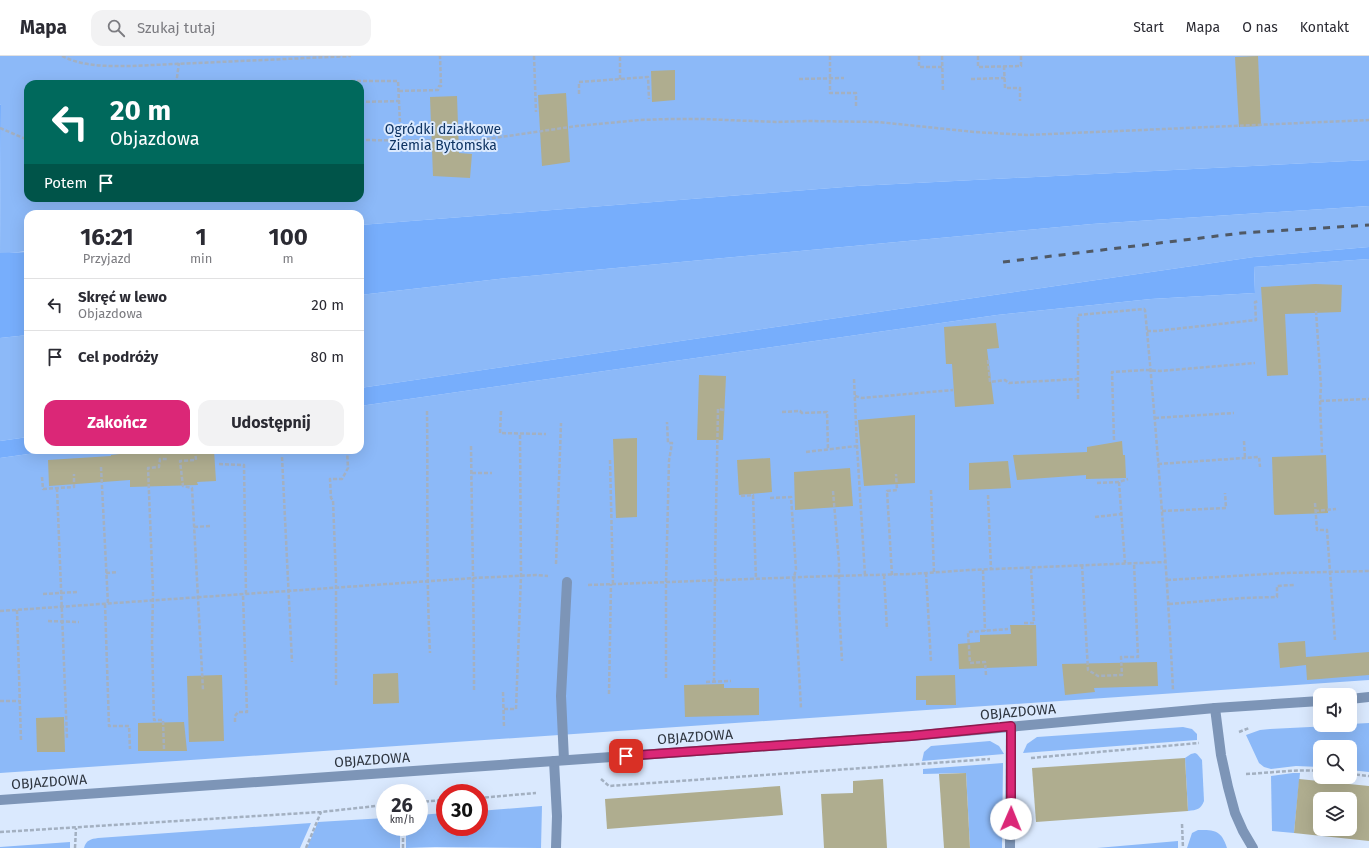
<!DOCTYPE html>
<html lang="pl">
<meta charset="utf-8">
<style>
body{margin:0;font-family:"Fira Sans",sans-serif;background:#f2f2f3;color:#2b2b33;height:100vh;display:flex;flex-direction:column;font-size:15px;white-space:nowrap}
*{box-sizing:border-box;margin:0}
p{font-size:13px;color:#7c7c81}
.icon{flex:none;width:22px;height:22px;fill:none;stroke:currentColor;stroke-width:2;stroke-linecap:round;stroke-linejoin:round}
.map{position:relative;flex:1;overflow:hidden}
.sheet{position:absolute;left:24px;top:154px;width:340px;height:244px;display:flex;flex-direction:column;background:#fff;border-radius:12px;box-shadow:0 4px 16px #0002}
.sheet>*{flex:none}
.guide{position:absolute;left:24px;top:24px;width:340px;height:122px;border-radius:12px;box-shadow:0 4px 16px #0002;background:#00695c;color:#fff;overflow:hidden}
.fabs{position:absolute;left:1313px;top:632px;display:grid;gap:8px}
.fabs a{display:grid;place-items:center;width:44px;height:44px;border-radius:8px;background:#fff;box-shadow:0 4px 16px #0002;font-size:20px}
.speed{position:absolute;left:376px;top:728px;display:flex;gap:8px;font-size:20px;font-weight:700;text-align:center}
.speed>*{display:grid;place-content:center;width:52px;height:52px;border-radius:50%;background:#fff;box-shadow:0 4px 16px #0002;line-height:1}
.speed small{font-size:10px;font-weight:400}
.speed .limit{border:6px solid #d22;background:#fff;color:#111}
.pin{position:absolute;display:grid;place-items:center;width:34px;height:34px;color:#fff;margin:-17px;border-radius:8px;box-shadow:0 2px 6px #0006}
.me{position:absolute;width:44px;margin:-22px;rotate:1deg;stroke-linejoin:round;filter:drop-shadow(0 0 3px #0008)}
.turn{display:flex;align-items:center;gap:14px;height:84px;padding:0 20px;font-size:18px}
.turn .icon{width:52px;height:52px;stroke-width:2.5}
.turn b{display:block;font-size:28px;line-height:34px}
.then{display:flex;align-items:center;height:38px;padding:0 20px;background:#0003;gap:8px;font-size:15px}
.eta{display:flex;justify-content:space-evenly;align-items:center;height:68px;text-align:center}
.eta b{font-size:24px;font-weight:700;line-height:28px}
.button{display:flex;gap:8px;margin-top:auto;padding:8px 20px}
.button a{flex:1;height:46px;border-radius:12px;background:#db2777;color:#fff;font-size:16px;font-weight:700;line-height:46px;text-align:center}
.button a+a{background:#f2f2f3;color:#2b2b33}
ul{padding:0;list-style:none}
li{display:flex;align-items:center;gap:12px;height:52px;padding:0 20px;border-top:1px solid #e1e1e2}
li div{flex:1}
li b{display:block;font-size:15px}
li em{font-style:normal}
header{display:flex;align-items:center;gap:24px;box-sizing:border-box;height:56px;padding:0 20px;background:#fff;border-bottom:1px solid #e1e1e2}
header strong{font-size:19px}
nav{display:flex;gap:22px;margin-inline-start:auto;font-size:14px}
.search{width:280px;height:36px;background:#f2f2f3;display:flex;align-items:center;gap:10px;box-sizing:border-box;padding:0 14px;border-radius:12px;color:#7c7c81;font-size:15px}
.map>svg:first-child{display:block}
.green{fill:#8cb9f8;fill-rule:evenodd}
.forest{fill:#77aefc}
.building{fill:#afad8f;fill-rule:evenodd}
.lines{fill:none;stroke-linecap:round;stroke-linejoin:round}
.path{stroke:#a3b0c1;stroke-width:2.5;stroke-dasharray:4 2;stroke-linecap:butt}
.minor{stroke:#7d95b7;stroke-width:10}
.rail{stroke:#505965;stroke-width:3;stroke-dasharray:7 7;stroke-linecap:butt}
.route-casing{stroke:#8e194d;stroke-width:10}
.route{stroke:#db2777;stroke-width:7}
.labels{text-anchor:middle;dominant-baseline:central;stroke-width:4;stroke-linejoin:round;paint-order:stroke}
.park-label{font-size:14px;fill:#0f3463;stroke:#dae9fe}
.street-label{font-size:14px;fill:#2f3640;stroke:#dae9fe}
</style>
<header>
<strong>Mapa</strong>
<div class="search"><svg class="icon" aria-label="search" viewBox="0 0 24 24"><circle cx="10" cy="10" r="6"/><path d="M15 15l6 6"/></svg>Szukaj tutaj</div>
<nav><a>Start</a><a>Mapa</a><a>O nas</a><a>Kontakt</a></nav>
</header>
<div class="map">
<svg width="1369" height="792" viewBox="0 0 1369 792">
<rect width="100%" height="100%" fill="#dae9fe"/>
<g class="green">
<path d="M 0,0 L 1369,0 L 1369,104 L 857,130 L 360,169 L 360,158 L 28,158 L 28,195 L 0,198 L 1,49 L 0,48 ZM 28,28 L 360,28 L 360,142 L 28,142 Z"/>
<polygon points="1369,150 1369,191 1254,201 360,332 360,239 507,222 1092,168"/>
<polygon points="1369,203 1369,624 0,717 0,402 57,394 360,394 360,350 997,259 1151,243 1255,237 1254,211"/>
<polygon points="28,279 28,381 0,385 0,282"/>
<polygon points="1369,667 1369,716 1350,714 1350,691 1320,691 1320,711 1296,710 1271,713 1264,711 1259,707 1246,679 1260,674 1270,673 1350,669 1350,668"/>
<polygon points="1183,671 1192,673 1197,678 1197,684 1023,697 1027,688 1037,681"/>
<polygon points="990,685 999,690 1004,698 922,705 924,696 931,690"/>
<path d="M 1195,697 L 1197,698 L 1202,704 L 1204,745 C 1201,753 1197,754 1188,755 L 1185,702 L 1191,698 Z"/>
<polygon points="1003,707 1002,792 970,792 966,717 923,718 923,713"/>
<polygon points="1293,717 1300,717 1294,777 1272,775 1271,720"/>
<polygon points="542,750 541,792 435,791 406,792 406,771 419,771 419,759 445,757 445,771 479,771 479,755"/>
<polygon points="385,762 385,771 400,771 400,792 307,792 318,766"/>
<path d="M 311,767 L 300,792 L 84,792 C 86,784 91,783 98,782 Z"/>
<path d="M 1198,774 C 1215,774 1221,774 1227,792 L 1187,792 L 1192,777 Z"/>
<polygon points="1178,785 1178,792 1097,792"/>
<polygon points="70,786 70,792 0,792 0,791"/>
</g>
<g class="forest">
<polygon points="0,48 1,49 0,197 28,196 28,279 0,282"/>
<polygon points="1369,104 1369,150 1092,168 507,222 360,239 360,169 857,130"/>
<polygon points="1369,191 1369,203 1254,211 1255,237 1151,243 997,259 360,350 360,332 1254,201"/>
<polygon points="28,381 28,394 57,394 0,402 0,385"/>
</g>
<g class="building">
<polygon points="1258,0 1261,70 1239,71 1235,1"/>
<polygon points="675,14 675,44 652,46 651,15"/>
<polygon points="566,37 570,106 542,110 538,39"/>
<polygon points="457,40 459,97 472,98 470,122 433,120 430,41"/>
<polygon points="1315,228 1342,229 1341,256 1285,258 1288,319 1267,320 1261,231"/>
<polygon points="996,267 999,292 987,293 994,348 955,351 952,308 946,308 944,271"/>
<polygon points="699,319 726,320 723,384 697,384"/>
<polygon points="915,359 915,427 864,430 858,364"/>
<polygon points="637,382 637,461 616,462 613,383"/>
<polygon points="1122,385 1123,399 1125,399 1126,422 1086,423 1086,419 1017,424 1013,399 1087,396 1087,391"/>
<polygon points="153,394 214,394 216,425 197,426 198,429 130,431 130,424 49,430 48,404 111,400 111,399"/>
<polygon points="1326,399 1328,457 1275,459 1274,458 1272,401"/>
<polygon points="770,402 772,436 739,439 737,404"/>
<polygon points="1008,405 1011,432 969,434 969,407"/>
<polygon points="850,412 853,450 795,454 794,416"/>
<polygon points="1010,569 1036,569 1037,610 959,613 958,588 980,586 980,579 1011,578"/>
<polygon points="1305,585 1306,601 1369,596 1369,619 1307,624 1306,609 1280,612 1278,587"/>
<polygon points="1157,606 1158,630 1094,632 1095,636 1065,639 1062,608"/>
<polygon points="398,617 399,647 373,648 373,618"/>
<polygon points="222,619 224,685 189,686 187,620"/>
<polygon points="955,619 956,649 926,649 926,644 916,644 916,620"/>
<polygon points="724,628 724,632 759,632 759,659 685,661 684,629"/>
<polygon points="64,661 65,696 37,696 36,662"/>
<polygon points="184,666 187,695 138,695 138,667"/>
<polygon points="1185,702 1188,755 1036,766 1032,712"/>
<polygon points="966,717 970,792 944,792 939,718"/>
<polygon points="883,723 887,792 824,792 821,738 853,737 853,725"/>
<path d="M 1299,723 L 1369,730 L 1369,785 L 1294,777 ZM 1320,743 L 1350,743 L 1350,773 L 1320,773 Z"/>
<polygon points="780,730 783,759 607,773 605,743"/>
</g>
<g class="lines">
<g class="path">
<path d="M 62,0 C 84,11 107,10 131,10 L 351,0"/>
<polyline points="534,0 536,56"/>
<polyline points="830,0 830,37 856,37 856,50"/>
<polyline points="919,0 919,11 942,11"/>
<polyline points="942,0 943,36"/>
<polyline points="978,0 978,11 1021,10 1021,0"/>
<polyline points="1004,10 1005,32 1020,32 1020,45"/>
<polyline points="620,23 620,0"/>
<polyline points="799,23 844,22"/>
<polyline points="971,23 1005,22"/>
<polyline points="351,25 398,25 400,67"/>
<polyline points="176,28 179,7"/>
<polyline points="399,35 438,34 439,30 441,30 440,0"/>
<polyline points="579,38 579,26 648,21 649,43"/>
<polyline points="360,46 399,45"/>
<polyline points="0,72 28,84"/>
<polyline points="360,84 473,85 577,70 640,64 669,63 703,63 776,66 808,65 878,66 975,76 1027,79 1369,64"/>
<polyline points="1316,255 1321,330 1320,345 1322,397"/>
<polyline points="1147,275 1156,275 1256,264 1255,246 1259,245"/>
<polyline points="988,304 990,326 1005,324 1009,327 1077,323"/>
<polyline points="854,323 857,390 865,519"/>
<polyline points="855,340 862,342 953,334"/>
<path d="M 1078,343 L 1078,259 L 1144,253 L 1145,254 L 1147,275 C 1158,395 1167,514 1173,634"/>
<polyline points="1320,345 1369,343"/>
<path d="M 427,355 C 428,436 426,516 430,597"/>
<polyline points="501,355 500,377 546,378"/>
<polyline points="782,356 800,355 802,357 827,356 828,393"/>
<polyline points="1155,362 1234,357"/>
<polyline points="1114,384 1112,316 1144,314 1160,315 1255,307"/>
<polyline points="1244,385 1245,402"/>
<path d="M 471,390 C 472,471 474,553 474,635"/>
<polyline points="195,394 196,404 180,405 183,430 192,432 203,634"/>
<polyline points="806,396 857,390"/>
<polyline points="282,401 292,606"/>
<polyline points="610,404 613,528"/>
<polyline points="219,408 244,409 246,539"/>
<polyline points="1158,408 1259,401 1260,411"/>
<polyline points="101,411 108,548"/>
<polyline points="472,417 492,417"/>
<polyline points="42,421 43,433 74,431 74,418"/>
<polyline points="1119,426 1125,507"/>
<polyline points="1097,427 1119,426 1128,423"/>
<polyline points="57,432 67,683"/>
<polyline points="931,434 934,517"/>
<polyline points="833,435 839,506 839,551 842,605"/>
<polyline points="988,439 991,513"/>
<polyline points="741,440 753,439 756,523"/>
<polyline points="770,442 791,441 796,513 794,521 801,653"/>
<polyline points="1315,447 1317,474 1327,474 1335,584"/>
<polyline points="1162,455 1226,452 1225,437"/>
<polyline points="1315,455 1336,453"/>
<polyline points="1095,461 1122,458"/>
<polyline points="194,471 210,470"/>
<polyline points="556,508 561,367"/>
<polyline points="1082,509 1088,614 1098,620 1122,619 1121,601 1138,601 1134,507"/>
<polyline points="983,514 985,575"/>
<polyline points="106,517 118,516"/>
<polyline points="926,517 931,606"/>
<polyline points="884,519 887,573"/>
<polyline points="892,519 887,435 897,434 896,418"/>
<polyline points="1167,524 1284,517 1369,515"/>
<polyline points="716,525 715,506 718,353 724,354"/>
<polyline points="588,529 831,520 912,518 969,514 1165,506"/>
<polyline points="43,538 77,536"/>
<polyline points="105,548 109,670 129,670 130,693"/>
<polyline points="1169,548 1243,542 1277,541 1277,530 1294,529"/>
<polyline points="17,554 21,684"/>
<polyline points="0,555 474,522 536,519 548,520"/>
<polyline points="48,565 79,566"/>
<polyline points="1024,567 1034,567 1031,512"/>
<polyline points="986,619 985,606 970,607 968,576 1008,573"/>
<polyline points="666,622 666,526 669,405 672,387 668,387 667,366"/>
<polyline points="706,626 731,625"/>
<polyline points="714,626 715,525"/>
<polyline points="336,629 336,523 333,444 331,442 330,423 342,423 348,412 347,394"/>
<polyline points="503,636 504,671"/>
<polyline points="609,638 611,528"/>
<polyline points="0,645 19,645"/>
<polyline points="504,653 516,653 521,520 520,378"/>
<polyline points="235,666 235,660 238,656 247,656 243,539"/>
<polyline points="1239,676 1249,672"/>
<polyline points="164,693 163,664 154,664 152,586 153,536 148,412 159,411 160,403 168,403"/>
<polyline points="1031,702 1199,687"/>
<path d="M 1246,718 C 1271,717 1295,713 1320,715"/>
<polyline points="1350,718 1369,720"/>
<polyline points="601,723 609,730 990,703"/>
<polyline points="479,742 536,737"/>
<polyline points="419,746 445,744"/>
<polyline points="1182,768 1183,792"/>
<polyline points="0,776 321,756 385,749"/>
<polyline points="75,792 76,772"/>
<polyline points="306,792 321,756"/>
<polyline points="403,792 403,771"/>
</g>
<g class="minor">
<polyline points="1350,643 1369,641"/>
<polyline points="1215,652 1221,699 1228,731 1235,757 1243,775 1253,792"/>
<polyline points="564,704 561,640 567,526"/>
<polyline points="554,705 557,760 556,792"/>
<polyline points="0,744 911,680 1215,652 1320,645"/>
<polyline points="1010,792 1011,671"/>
</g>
<polyline class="rail" points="1003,206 1242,177 1369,169"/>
</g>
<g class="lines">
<g class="route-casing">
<polyline id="route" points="626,700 911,680 1011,670 1011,763"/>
</g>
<use href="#route" class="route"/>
</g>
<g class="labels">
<g class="park-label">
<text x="443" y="73">Ogródki działkowe<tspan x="443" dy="16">Ziemia Bytomska</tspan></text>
</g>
<g class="street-label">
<text transform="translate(1018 656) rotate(-5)">OBJAZDOWA</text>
<text transform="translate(695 681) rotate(-4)">OBJAZDOWA</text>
<text transform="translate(372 704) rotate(-4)">OBJAZDOWA</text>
<text transform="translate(49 726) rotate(-4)">OBJAZDOWA</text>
</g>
</g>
</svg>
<div class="fabs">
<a><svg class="icon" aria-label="sound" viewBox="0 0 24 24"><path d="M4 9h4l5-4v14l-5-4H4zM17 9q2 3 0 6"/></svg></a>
<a><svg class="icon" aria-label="search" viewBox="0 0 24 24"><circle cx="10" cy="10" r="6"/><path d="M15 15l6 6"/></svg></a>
<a><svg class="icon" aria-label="layers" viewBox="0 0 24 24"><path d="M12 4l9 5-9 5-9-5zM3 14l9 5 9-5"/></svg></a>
</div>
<div class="speed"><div>26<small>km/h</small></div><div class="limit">30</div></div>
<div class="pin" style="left:626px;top:700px;background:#d93025"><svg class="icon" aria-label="arrive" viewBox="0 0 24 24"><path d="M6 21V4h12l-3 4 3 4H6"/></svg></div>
<svg class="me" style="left:1011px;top:763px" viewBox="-20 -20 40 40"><circle r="19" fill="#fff"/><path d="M0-13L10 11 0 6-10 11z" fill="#db2777"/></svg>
<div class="guide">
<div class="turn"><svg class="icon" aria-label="left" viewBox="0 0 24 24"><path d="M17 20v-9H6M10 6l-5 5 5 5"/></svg><div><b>20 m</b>Objazdowa</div></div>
<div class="then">Potem<svg class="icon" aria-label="arrive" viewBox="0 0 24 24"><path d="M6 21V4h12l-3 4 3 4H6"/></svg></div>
</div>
<section class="sheet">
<div class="eta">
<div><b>16:21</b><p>Przyjazd</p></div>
<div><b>1</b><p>min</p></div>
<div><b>100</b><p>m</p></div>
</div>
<ul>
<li><svg class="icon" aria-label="left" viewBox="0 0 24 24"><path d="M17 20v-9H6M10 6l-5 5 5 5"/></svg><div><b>Skręć w lewo</b><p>Objazdowa</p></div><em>20 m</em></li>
<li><svg class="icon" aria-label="arrive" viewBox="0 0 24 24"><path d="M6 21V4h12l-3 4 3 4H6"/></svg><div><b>Cel podróży</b></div><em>80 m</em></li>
</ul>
<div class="button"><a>Zakończ</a><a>Udostępnij</a></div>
</section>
</div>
